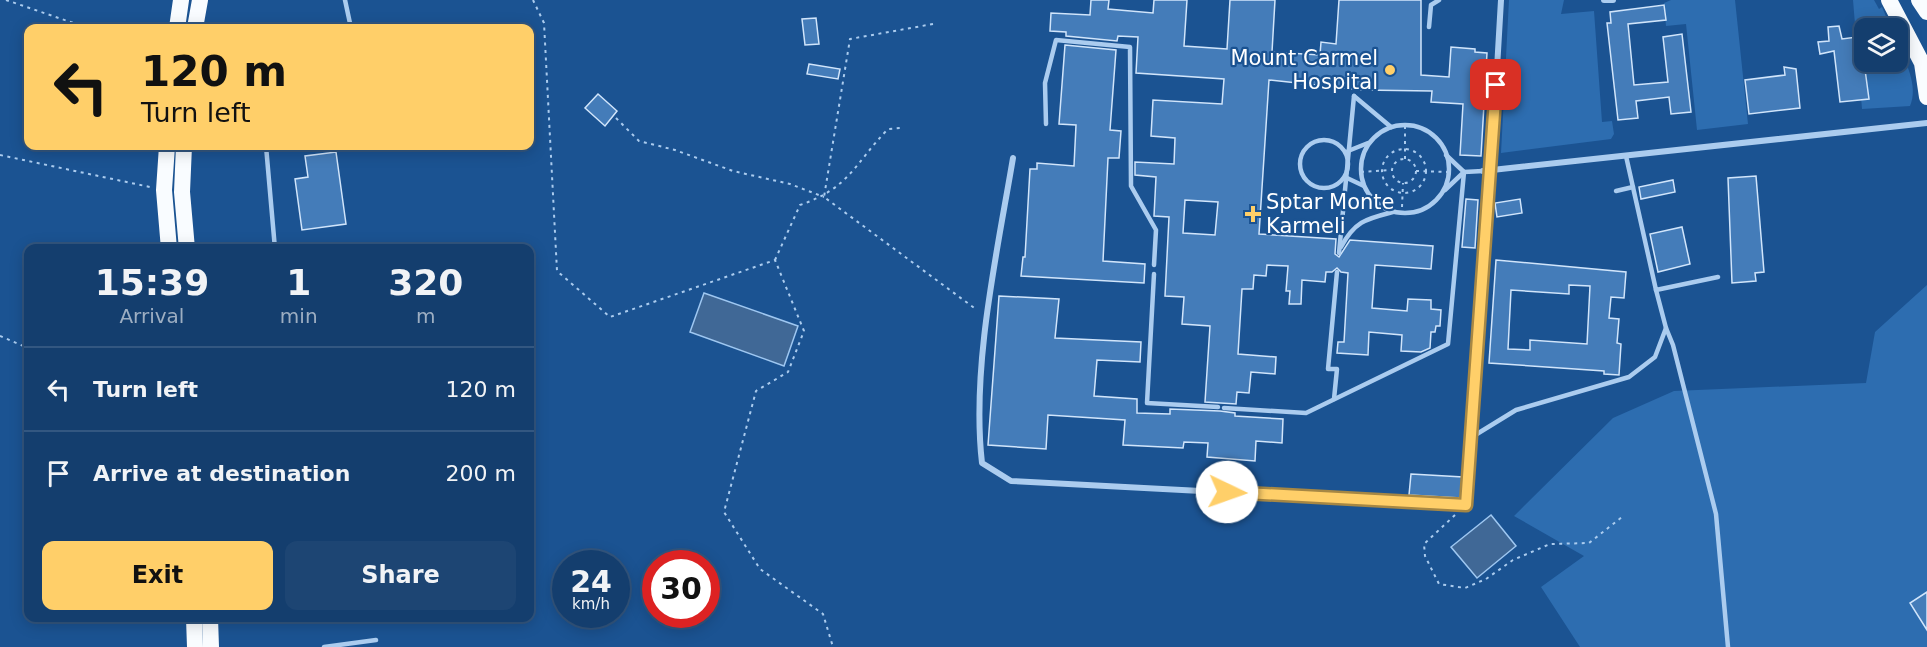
<!DOCTYPE html>
<style>
body{margin:0;font-family:"DejaVu Sans",sans-serif;background:#1d4573;color:#f1f3f6;height:100vh;display:flex;flex-direction:column;font-size:22px;white-space:nowrap}
*{box-sizing:border-box;margin:0}
p{font-size:20px;color:#9daec2}
.icon{flex:none;width:33px;height:33px;fill:none;stroke:currentColor;stroke-width:2;stroke-linecap:round;stroke-linejoin:round}
.map{position:relative;flex:1;overflow:hidden}
.details{position:absolute;left:24px;top:244px;width:510px;height:378px;display:flex;flex-direction:column;background:#143e6e;border-radius:12px;box-shadow:0 3px 15px #0003,0 0 0 2px #335781}
.details>*{flex:none}
.guide{position:absolute;left:24px;top:24px;width:510px;height:126px;border-radius:12px;box-shadow:0 3px 15px #0003,0 0 0 2px #335781;background:#ffcf69;color:#111;overflow:hidden}
.fabs{position:absolute;left:1854px;top:18px;display:grid;gap:12px}
.fabs a{display:grid;place-items:center;width:54px;height:54px;border-radius:12px;background:#143e6e;box-shadow:0 3px 15px #0003,0 0 0 2px #335781;font-size:30px}
.speed{position:absolute;left:552px;top:550px;display:flex;gap:12px;font-size:30px;font-weight:700;text-align:center}
.speed>*{display:grid;place-content:center;width:78px;height:78px;border-radius:50%;background:#143e6e;box-shadow:0 3px 15px #0003,0 0 0 2px #335781;line-height:1}
.speed small{font-size:15px;font-weight:400}
.speed .limit{border:9px solid #d22;background:#fff;color:#111}
.pin{position:absolute;display:grid;place-items:center;width:51px;height:51px;color:#fff;margin:-26px;border-radius:12px;box-shadow:0 3px 9px #0006}
.me{position:absolute;width:66px;margin:-33px;rotate:93deg;stroke-linejoin:round;filter:drop-shadow(0 0 4px #0008)}
.turn{display:flex;align-items:center;gap:21px;height:126px;padding:0 18px;font-size:27px}
.turn .icon{width:78px;height:78px;stroke-width:2.5}
.turn b{display:block;font-size:42px;line-height:51px}
.eta{display:flex;justify-content:space-evenly;align-items:center;height:102px;text-align:center}
.eta b{font-size:36px;font-weight:700;line-height:42px}
.primary-button{display:flex;gap:12px;margin-top:auto;padding:12px 18px}
.primary-button a{flex:1;height:69px;border-radius:12px;background:#ffcf69;color:#111;font-size:24px;font-weight:700;line-height:69px;text-align:center}
.primary-button a+a{background:#1d4573;color:#f1f3f6}
ul{padding:0;list-style:none}
li{display:flex;align-items:center;gap:18px;height:84px;padding:0 18px;border-top:2px solid #335781}
li div{flex:1}
li b{display:block;font-size:22px}
li em{font-style:normal}
.map>svg:first-child{display:block}
.green{fill:#2d6db0}
.water{fill:#406896;stroke:#9ec7f1;stroke-width:1.5}
.building{fill:#447cb9;stroke:#d1e5fb;stroke-width:1.5;fill-rule:evenodd}
.lines{fill:none;stroke-linecap:round;stroke-linejoin:round}
.path{stroke:#abccef;stroke-width:2;stroke-dasharray:3 4.5;stroke-linecap:butt}
.service{stroke:#abccef;stroke-width:4.5}
.minor{stroke:#abccef;stroke-width:6}
.trunk{stroke:#f9fcff;stroke-width:16}
.route-casing{stroke:#a68744;stroke-width:15}
.route{stroke:#ffcf69;stroke-width:10}
.poi-dot{fill:#ffcf69;stroke:#1b5392;stroke-width:2}
.labels{text-anchor:middle;dominant-baseline:central;stroke-width:4.5;stroke-linejoin:round;paint-order:stroke}
.poi-label{font-size:21px;fill:#fff;stroke:#1b5392;text-anchor:end}
</style>
<div class="map">
<svg width="1927" height="647" viewBox="0 0 1927 647">
<rect width="100%" height="100%" fill="#1b5392"/>
<g class="green">
<polygon points="1509,0 1564,0 1561,14 1594,11 1602,122 1612,121 1614,134 1611,139 1501,153"/>
<polygon points="1671,0 1735,0 1748,124 1697,130 1686,24 1666,26 1664,3"/>
<path d="M 1853,0 L 1874,0 L 1879,9 L 1882,7 L 1891,28 L 1864,28 L 1864,62 L 1898,62 L 1898,43 C 1905,61 1919,86 1910,106 L 1862,109 Z"/>
<polygon points="1927,285 1927,647 1580,647 1541,587 1584,556 1514,516 1613,418 1674,391 1866,383 1875,332"/>
</g>
<g class="water">
<polygon points="704,293 798,326 784,366 690,332"/>
<polygon points="1491,515 1516,546 1477,578 1451,547"/>
</g>
<g class="building">
<path d="M 1091,0 L 1109,0 L 1108,9 L 1153,13 L 1154,0 L 1187,0 L 1184,46 L 1227,49 L 1230,0 L 1275,0 L 1272,52 L 1320,55 L 1321,42 L 1336,44 L 1339,0 L 1421,0 L 1421,75 L 1449,77 L 1451,47 L 1475,49 L 1475,52 L 1487,53 L 1481,156 L 1460,155 L 1463,104 L 1431,102 L 1432,91 L 1362,90 L 1269,80 L 1259,234 L 1336,239 L 1335,254 L 1339,257 L 1350,240 L 1433,246 L 1431,269 L 1375,265 L 1372,308 L 1407,311 L 1408,299 L 1431,300 L 1431,309 L 1441,310 L 1440,326 L 1436,326 L 1435,332 L 1431,332 L 1430,348 L 1421,352 L 1401,351 L 1402,335 L 1369,332 L 1368,355 L 1337,353 L 1338,342 L 1344,342 L 1348,273 L 1341,272 L 1337,268 L 1332,272 L 1326,272 L 1325,282 L 1302,280 L 1301,304 L 1289,304 L 1290,291 L 1286,291 L 1288,266 L 1267,265 L 1266,276 L 1254,275 L 1253,289 L 1242,289 L 1238,354 L 1276,357 L 1275,374 L 1251,372 L 1249,393 L 1237,392 L 1236,404 L 1205,402 L 1210,326 L 1182,324 L 1184,297 L 1165,296 L 1169,217 L 1154,216 L 1156,177 L 1135,175 L 1135,162 L 1174,164 L 1175,138 L 1151,136 L 1153,100 L 1222,104 L 1224,79 L 1136,73 L 1138,37 L 1118,36 L 1117,41 L 1066,36 L 1066,32 L 1050,31 L 1051,13 L 1090,15 ZM 1185,200 L 1218,202 L 1215,235 L 1183,233 Z"/>
<polygon points="1664,5 1666,20 1628,24 1634,85 1668,82 1663,37 1682,34 1691,112 1671,114 1669,97 1636,101 1638,118 1618,120 1607,23 1611,23 1610,12"/>
<polygon points="816,18 819,44 805,45 802,19"/>
<polygon points="1839,26 1842,39 1857,37 1861,40 1869,99 1840,102 1834,51 1820,54 1818,42 1829,41 1828,27"/>
<polygon points="1065,45 1116,50 1110,130 1121,131 1119,158 1108,158 1103,261 1145,264 1144,283 1021,276 1023,257 1025,257 1030,169 1037,169 1037,163 1074,166 1076,125 1059,124"/>
<polygon points="809,64 840,69 838,79 807,74"/>
<polygon points="1784,67 1796,69 1800,108 1749,114 1745,80 1785,75"/>
<polygon points="598,94 617,111 605,126 585,108"/>
<polygon points="336,152 346,224 302,230 295,179 308,177 305,156"/>
<polygon points="1756,176 1764,272 1755,273 1756,281 1732,283 1728,178"/>
<polygon points="1673,180 1675,192 1641,199 1639,187"/>
<polygon points="1466,199 1478,200 1475,248 1462,247"/>
<polygon points="1520,199 1522,213 1497,217 1495,203"/>
<polygon points="1682,227 1690,264 1658,272 1650,234"/>
<path d="M 1496,260 L 1626,272 L 1624,298 L 1611,297 L 1609,318 L 1619,319 L 1617,343 L 1621,344 L 1619,375 L 1604,374 L 1604,371 L 1489,363 ZM 1569,285 L 1590,286 L 1587,344 L 1530,340 L 1530,350 L 1508,349 L 1511,290 L 1569,294 Z"/>
<polygon points="999,296 1059,299 1055,338 1141,342 1140,362 1097,360 1094,396 1137,399 1137,413 1170,414 1170,409 1220,411 1235,413 1235,416 1283,419 1282,443 1256,441 1255,461 1207,457 1208,443 1184,442 1183,448 1123,445 1125,420 1048,415 1046,449 988,445"/>
<polygon points="1411,474 1463,477 1461,498 1409,495"/>
<polygon points="1927,592 1927,630 1910,603"/>
</g>
<g class="lines">
<g class="path">
<polyline points="6,0 88,28"/>
<polyline points="533,0 544,23 557,271 610,317 775,260 804,331 788,372 756,391 724,512 760,569 823,614 833,647"/>
<polyline points="933,24 850,39 824,197 977,310"/>
<polyline points="616,118 639,141 675,150 733,171 790,184 824,197"/>
<circle cx="1404" cy="171" r="22"/>
<polyline points="0,155 150,187"/>
<circle cx="1404" cy="171" r="12"/>
<polyline points="1405,159 1405,125"/>
<polyline points="1416,171 1448,172"/>
<polyline points="1361,172 1392,170"/>
<polyline points="1402,207 1403,183"/>
<path d="M 775,260 L 800,205 C 850,188 855,163 888,129 L 900,128"/>
<polyline points="0,336 28,348"/>
<polyline points="1455,515 1424,544 1425,556 1439,584 1465,588 1486,579 1513,560 1550,544 1589,543 1622,517"/>
</g>
<g class="service">
<polyline points="345,0 351,28"/>
<polyline points="1429,27 1431,5 1439,0"/>
<polyline points="1354,96 1391,127"/>
<polyline points="1046,124 1045,83 1056,40 1130,47 1131,186 1156,230 1154,265"/>
<circle cx="1405" cy="169" r="44"/>
<circle cx="1324" cy="164" r="24"/>
<polyline points="266,146 275,249"/>
<polyline points="1348,151 1368,143"/>
<polyline points="1446,155 1464,172"/>
<polyline points="1626,156 1656,290 1718,277"/>
<polyline points="1347,178 1364,186"/>
<polyline points="1445,190 1464,172 1483,171"/>
<polyline points="1616,191 1633,187"/>
<path d="M 1341,247 C 1355,221 1366,219 1393,212"/>
<polyline points="1339,253 1354,96"/>
<polyline points="1154,274 1147,403 1218,407"/>
<polyline points="1666,328 1673,345 1716,514 1728,647"/>
<polyline points="1334,399 1337,369 1328,369 1337,272"/>
<polyline points="1224,408 1306,413 1448,344 1464,172"/>
<polyline points="1472,437 1516,410 1629,377 1655,357 1666,328 1656,290"/>
<polyline points="324,647 376,640"/>
</g>
<g class="minor">
<polyline points="1604,0 1613,0"/>
<path d="M 1013,158 C 997,253 971,368 982,463 L 1011,481 L 1466,505 L 1491,171 L 1501,0"/>
<polyline points="1483,171 1927,123"/>
</g>
<g class="trunk">
<polyline points="1889,0 1922,63 1927,97"/>
<polyline points="1919,0 1927,12"/>
<polyline points="177,28 181,0"/>
<polyline points="195,28 200,0"/>
<polyline points="167,146 164,190 169,249"/>
<polyline points="184,146 182,192 187,249"/>
<polyline points="194,618 195,647"/>
<polyline points="210,618 211,647"/>
</g>
</g>
<g class="lines">
<g class="route-casing">
<polyline id="route" points="1227,492 1466,505 1496,85"/>
</g>
<use href="#route" class="route"/>
</g>
<g class="poi-dot">
<circle cx="1390" cy="70" r="6"/>
<path d="M1250 205h6v6h6v6h-6v6h-6v-6h-6v-6h6z"/>
</g>
<g class="labels">
<g class="poi-label">
<text x="1378" y="58">Mount Carmel<tspan x="1378" dy="24">Hospital</tspan></text>
<text x="1266" y="202" text-anchor="start">Sptar Monte<tspan x="1266" dy="24">Karmeli</tspan></text>
</g>
</g>
</svg>
<div class="fabs">
<a><svg class="icon" aria-label="layers" viewBox="0 0 24 24"><path d="M12 4l9 5-9 5-9-5zM3 14l9 5 9-5"/></svg></a>
</div>
<div class="speed"><div>24<small>km/h</small></div><div class="limit">30</div></div>
<div class="pin" style="left:1496px;top:85px;background:#d93025"><svg class="icon" aria-label="arrive" viewBox="0 0 24 24"><path d="M6 21V4h12l-3 4 3 4H6"/></svg></div>
<svg class="me" style="left:1227px;top:492px" viewBox="-20 -20 40 40"><circle r="19" fill="#fff"/><path d="M0-13L10 11 0 6-10 11z" fill="#ffcf69"/></svg>
<div class="guide">
<div class="turn"><svg class="icon" aria-label="left" viewBox="0 0 24 24"><path d="M17 20v-9H6M10 6l-5 5 5 5"/></svg><div><b>120 m</b>Turn left</div></div>
</div>
<section class="details">
<div class="eta">
<div><b>15:39</b><p>Arrival</p></div>
<div><b>1</b><p>min</p></div>
<div><b>320</b><p>m</p></div>
</div>
<ul>
<li><svg class="icon" aria-label="left" viewBox="0 0 24 24"><path d="M17 20v-9H6M10 6l-5 5 5 5"/></svg><div><b>Turn left</b></div><em>120 m</em></li>
<li><svg class="icon" aria-label="arrive" viewBox="0 0 24 24"><path d="M6 21V4h12l-3 4 3 4H6"/></svg><div><b>Arrive at destination</b></div><em>200 m</em></li>
</ul>
<div class="primary-button"><a>Exit</a><a>Share</a></div>
</section>
</div>
